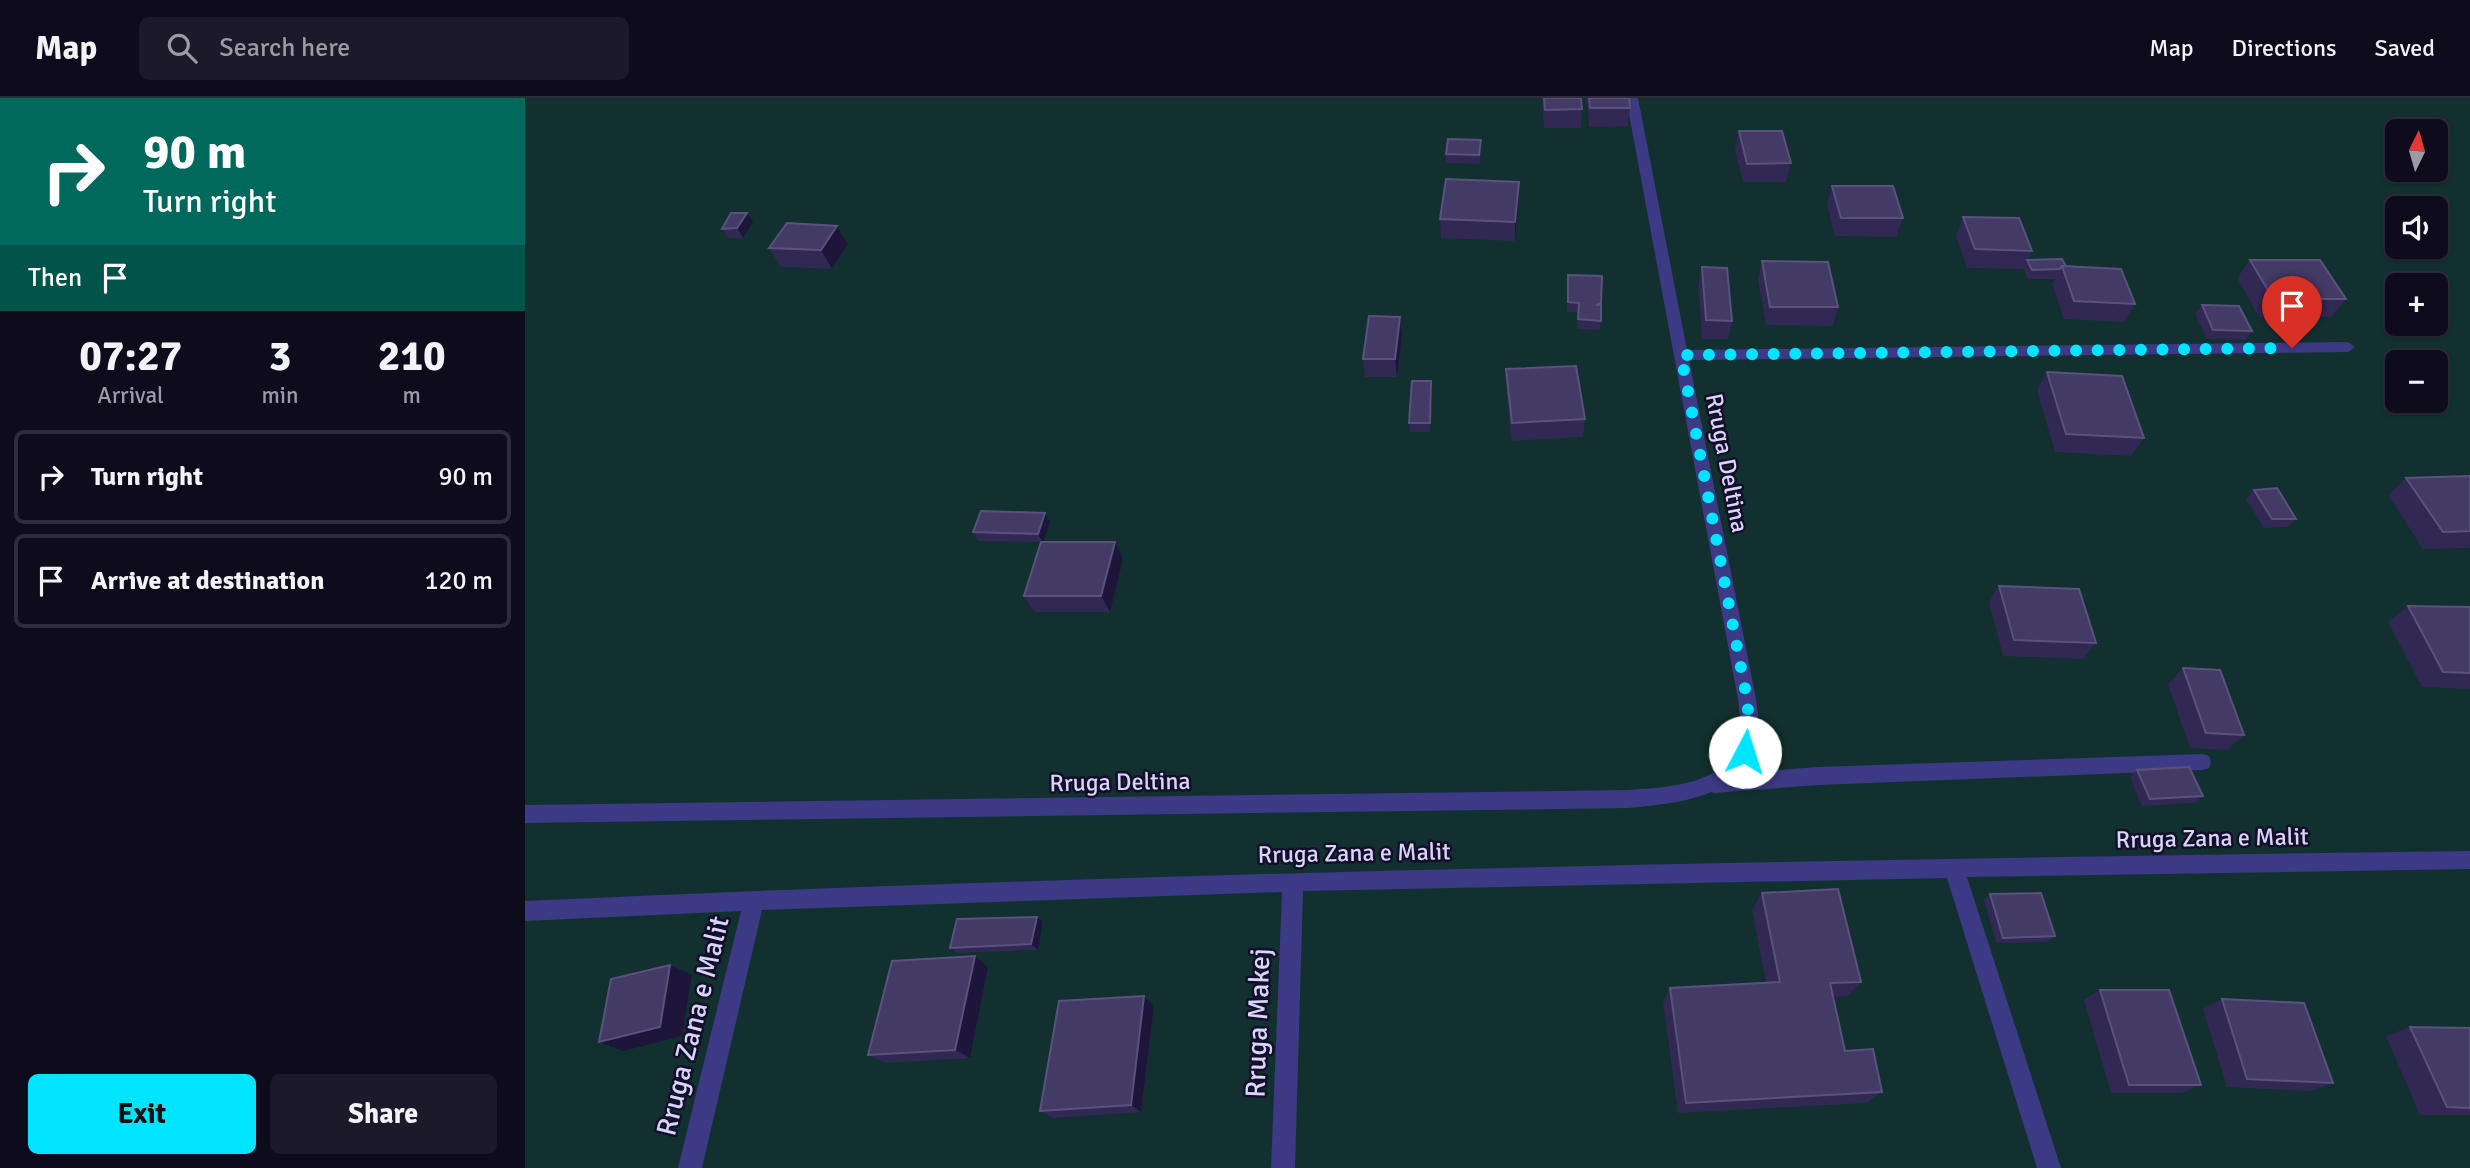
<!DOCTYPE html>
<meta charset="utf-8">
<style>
body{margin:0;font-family:Signika,sans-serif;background:#1c1929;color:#f1f3f6;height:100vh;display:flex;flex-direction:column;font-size:26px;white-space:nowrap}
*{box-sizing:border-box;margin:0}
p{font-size:23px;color:#9b9ba3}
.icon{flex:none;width:38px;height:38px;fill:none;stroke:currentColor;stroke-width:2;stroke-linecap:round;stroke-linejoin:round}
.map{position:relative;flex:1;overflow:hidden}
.details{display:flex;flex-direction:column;background:#0e0b1c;width:525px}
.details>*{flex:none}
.hud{background:#00695c;color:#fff;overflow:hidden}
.needle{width:46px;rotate:5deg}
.fabs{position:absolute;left:1860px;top:21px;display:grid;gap:14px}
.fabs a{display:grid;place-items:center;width:63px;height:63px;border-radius:10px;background:#0e0b1c;box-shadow:0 2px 5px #0004,0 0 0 2px #2e2b3b;font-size:35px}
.pin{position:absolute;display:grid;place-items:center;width:60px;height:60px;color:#fff;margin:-72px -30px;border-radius:50% 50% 50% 0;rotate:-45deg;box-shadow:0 0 7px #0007}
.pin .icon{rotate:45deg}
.me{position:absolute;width:77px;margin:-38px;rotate:5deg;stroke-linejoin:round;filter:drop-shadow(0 0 5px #0008)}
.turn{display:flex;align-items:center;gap:24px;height:147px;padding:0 28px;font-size:32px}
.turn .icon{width:91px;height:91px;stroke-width:2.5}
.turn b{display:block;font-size:49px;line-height:60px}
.then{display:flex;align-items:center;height:66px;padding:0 28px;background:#0003;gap:14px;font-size:26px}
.eta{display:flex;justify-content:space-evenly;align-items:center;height:119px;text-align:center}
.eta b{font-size:42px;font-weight:700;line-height:49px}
.button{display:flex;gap:14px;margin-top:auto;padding:14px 28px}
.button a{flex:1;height:80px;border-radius:10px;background:#00e5ff;color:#111;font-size:28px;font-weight:700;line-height:80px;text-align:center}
.button a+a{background:#1c1929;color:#f1f3f6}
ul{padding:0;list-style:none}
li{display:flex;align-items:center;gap:21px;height:94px;margin:0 14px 10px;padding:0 14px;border:4px solid #2e2b3b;border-radius:10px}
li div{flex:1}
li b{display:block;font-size:26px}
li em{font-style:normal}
header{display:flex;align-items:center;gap:42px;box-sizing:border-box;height:98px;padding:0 35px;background:#0e0b1c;border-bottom:2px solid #2e2b3b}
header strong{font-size:33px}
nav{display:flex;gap:38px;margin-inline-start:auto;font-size:24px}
.search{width:490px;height:63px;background:#1c1929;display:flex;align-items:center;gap:18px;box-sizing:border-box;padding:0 24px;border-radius:10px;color:#9b9ba3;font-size:26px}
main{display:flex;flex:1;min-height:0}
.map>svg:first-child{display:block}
.green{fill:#12302f;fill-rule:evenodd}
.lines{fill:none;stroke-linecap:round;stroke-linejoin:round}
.lane{fill:#3d3a85;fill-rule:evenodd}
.street{fill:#3d3a85;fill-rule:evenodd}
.wall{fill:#312854}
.shaded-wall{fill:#1d163a}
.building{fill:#433a66;stroke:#5a527e;stroke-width:2}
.route{stroke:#00e5ff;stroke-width:12;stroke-dasharray:0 21.6}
.labels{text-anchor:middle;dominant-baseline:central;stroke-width:5;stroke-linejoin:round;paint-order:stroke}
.street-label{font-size:24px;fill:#d9d4ff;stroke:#130f26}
.near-street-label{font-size:28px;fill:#d9d4ff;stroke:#130f26}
</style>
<header>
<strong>Map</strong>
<div class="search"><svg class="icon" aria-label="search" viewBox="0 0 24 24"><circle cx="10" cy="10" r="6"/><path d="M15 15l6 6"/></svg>Search here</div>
<nav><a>Map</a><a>Directions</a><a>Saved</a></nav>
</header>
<main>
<section class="details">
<div class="hud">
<div class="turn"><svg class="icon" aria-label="right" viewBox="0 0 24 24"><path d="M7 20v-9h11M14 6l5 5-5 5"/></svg><div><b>90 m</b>Turn right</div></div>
<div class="then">Then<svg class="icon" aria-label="arrive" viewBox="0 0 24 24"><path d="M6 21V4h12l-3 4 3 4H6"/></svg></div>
</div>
<div class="eta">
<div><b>07:27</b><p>Arrival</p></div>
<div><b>3</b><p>min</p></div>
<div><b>210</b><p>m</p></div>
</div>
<ul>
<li><svg class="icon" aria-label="right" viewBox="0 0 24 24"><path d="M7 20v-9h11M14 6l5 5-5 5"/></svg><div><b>Turn right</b></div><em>90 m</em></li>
<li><svg class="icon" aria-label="arrive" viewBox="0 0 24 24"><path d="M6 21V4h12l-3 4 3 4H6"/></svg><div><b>Arrive at destination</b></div><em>120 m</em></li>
</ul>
<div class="button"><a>Exit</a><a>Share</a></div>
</section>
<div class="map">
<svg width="1945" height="1070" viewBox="0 0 1945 1070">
<rect width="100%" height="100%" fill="#130f26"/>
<path class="green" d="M 0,0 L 1945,0 L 1945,1070 L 0,1070 ZM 1872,33 L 1911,33 L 1911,72 L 1872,72 ZM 1872,110 L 1911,110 L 1911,149 L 1872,149 ZM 1872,187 L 1911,187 L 1911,226 L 1872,226 ZM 1872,264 L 1911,264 L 1911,303 L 1872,303 Z"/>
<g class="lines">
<polygon class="lane" points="1677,656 1684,658 1686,664 1684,670 1677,672 1293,687 1189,695 1182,692 1179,686 1182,680 1189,677 1293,669"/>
<g class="street">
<path d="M 1101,0 L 1113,0 L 1162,252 L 1823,244 L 1830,249 L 1823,254 L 1164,262 L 1231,601 C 1232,613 1236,626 1233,639 C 1221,700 1154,705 1103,710 L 0,725 L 0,707 L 1103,692 C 1143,689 1203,688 1214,640 C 1217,627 1214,613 1213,601 Z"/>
<path d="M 1945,753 L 1945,771 L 1442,779 L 1536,1070 L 1512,1070 L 1422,780 L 778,793 L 770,1070 L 746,1070 L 757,794 L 237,812 L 177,1070 L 153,1070 L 216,813 L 0,823 L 0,803 C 648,773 1296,762 1945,753 Z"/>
</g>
</g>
<g class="wall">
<polygon points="1017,0 1056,0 1057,11 1056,30 1019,30"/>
<polygon points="1062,0 1104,0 1105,10 1103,28 1064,29"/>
<polygon points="1214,33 1266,65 1261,84 1218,84 1210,51"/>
<polygon points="956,42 955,66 921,65 921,56"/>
<polygon points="994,84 994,102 990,143 916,140 915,121"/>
<polygon points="1307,88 1378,120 1371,139 1310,138 1302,107"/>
<polygon points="1438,119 1507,153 1502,162 1541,168 1610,206 1599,224 1539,221 1527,186 1530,181 1503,181 1498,171 1442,170 1431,137"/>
<polygon points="228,124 218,140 203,140 197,131"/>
<polygon points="323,146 307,171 256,169 244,150"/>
<polygon points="1725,162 1821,201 1806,219 1734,219 1712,180"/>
<polygon points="1237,163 1313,209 1308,228 1241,227 1233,181"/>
<polygon points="1177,169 1207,223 1203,241 1177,241 1173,187"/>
<polygon points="1043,177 1076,223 1075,232 1052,231 1053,214 1042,214"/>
<polygon points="1677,207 1727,233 1720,242 1682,241 1670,216"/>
<polygon points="877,237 872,279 840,279 838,261"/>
<polygon points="981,271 1060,321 1058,339 987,343 981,289"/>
<polygon points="1522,274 1619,340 1606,358 1530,354 1512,292"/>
<polygon points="906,283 905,334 885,334 884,325"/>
<polygon points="1945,378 1945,450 1898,451 1863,397 1881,380"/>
<polygon points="1729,392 1771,421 1763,429 1739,430 1721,401"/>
<polygon points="525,424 518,444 598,461 585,514 509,514 499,498 515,444 453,443 448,434"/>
<polygon points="1474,488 1571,545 1558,561 1478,558 1464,504"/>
<polygon points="1883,508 1945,509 1945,591 1897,589 1863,524"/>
<polygon points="1658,570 1719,637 1702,652 1665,650 1643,586"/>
<polygon points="1612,672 1678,698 1669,705 1617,708 1605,680"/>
<polygon points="1237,795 1336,884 1322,898 1308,899 1320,953 1357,994 1342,1005 1153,1015 1138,904 1145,890 1241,884 1227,812"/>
<polygon points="1465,796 1530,838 1522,844 1471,845 1459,802"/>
<polygon points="512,819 518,824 513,852 432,855 425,850"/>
<polygon points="463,869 445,960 361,965 343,957"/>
<polygon points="1575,892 1676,987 1657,995 1586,995 1559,902"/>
<polygon points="1697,901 1808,985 1785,993 1702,989 1678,911"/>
<polygon points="629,908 616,1014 528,1020 515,1013"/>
<polygon points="1885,929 1945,930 1945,1017 1895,1017 1861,938"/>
</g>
<g class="shaded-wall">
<polygon points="994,84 994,102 990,143 990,124"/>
<polygon points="222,115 228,124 218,140 212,130"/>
<polygon points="312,128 323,146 307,171 296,152"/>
<polygon points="875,219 877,237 872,279 870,261"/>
<polygon points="906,283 907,292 905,334 905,325"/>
<polygon points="520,415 525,424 518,445 513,436"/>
<polygon points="590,444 598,461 585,514 576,498"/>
<polygon points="512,819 518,824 513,852 506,846"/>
<polygon points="450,858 463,869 445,960 430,952"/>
<polygon points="145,867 167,877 157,938 98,953 74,944"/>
<polygon points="619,898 629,908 616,1014 606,1007"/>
</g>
<g class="building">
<polygon points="1019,0 1056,0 1057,11 1020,12"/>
<polygon points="1064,0 1104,0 1105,10 1065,10"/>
<polygon points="1214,33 1257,33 1266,65 1222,66"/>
<polygon points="923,41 956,42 954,57 921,56"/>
<polygon points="921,81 994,84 990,124 915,121"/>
<polygon points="1307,88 1368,88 1378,120 1316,120"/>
<polygon points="206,115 222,115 212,130 197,131"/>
<polygon points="1438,119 1494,120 1507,153 1450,151"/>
<polygon points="262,125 312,128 296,152 244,150"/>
<polygon points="1537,161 1541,168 1537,168 1535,171 1507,172 1502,162"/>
<polygon points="1725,162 1795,162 1821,201 1748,201"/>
<polygon points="1237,163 1303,164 1313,209 1245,209"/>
<polygon points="1537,168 1596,171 1610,206 1549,203"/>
<polygon points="1177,169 1202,170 1207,223 1181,222"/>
<polygon points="1043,177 1077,178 1076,205 1071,207 1076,207 1076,223 1053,221 1054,205 1043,204"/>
<polygon points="1677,207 1714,208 1727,233 1688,232"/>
<polygon points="844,218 875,219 870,261 838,261"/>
<polygon points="1051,268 1060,321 987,325 981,271"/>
<polygon points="1522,274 1597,278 1619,340 1541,336"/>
<polygon points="887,283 906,283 905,325 884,325"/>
<polygon points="1945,378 1945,433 1918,434 1881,380"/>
<polygon points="1752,390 1771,421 1747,421 1729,392"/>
<polygon points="456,413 520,415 513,436 448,434"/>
<polygon points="516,444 590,444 576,498 499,498"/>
<polygon points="1474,488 1554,491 1571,545 1489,542"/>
<polygon points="1883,508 1945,509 1945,575 1918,574"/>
<polygon points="1658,570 1695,572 1719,637 1681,635"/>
<polygon points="1664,669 1678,698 1625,701 1612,672"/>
<polygon points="1313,791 1336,884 1305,885 1320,953 1348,951 1357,994 1161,1005 1145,890 1255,884 1237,795"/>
<polygon points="1516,795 1530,838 1478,840 1465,796"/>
<polygon points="512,819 506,846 425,850 432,821"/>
<polygon points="450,858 430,952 343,957 367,863"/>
<polygon points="145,867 135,929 74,944 86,881"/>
<polygon points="1575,892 1644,892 1676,987 1604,987"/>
<polygon points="619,898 606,1007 515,1013 534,903"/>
<polygon points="1697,901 1779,905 1808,985 1722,981"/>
<polygon points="1885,929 1945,930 1945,1010 1922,1009"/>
</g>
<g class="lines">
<polyline class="route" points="1220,654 1225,636 1222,601 1156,257 1767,250"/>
</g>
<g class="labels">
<g class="street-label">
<text transform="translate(1202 365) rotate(79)">Rruga Deltina</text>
<text transform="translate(595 684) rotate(-1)">Rruga Deltina</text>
<text transform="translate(1687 740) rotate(-1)">Rruga Zana e Malit</text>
<text transform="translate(829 755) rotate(-1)">Rruga Zana e Malit</text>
</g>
<g class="near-street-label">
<text transform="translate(733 925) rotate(-88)">Rruga Makej</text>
<text transform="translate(168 928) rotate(-76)">Rruga Zana e Malit</text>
</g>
</g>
</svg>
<div class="fabs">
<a><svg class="needle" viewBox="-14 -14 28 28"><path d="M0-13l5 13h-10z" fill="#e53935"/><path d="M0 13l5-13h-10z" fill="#9b9ba3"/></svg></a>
<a><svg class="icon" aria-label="sound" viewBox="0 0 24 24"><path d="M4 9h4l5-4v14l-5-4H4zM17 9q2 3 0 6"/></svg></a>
<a>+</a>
<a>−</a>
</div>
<div class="pin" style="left:1767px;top:250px;background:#d93025"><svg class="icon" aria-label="arrive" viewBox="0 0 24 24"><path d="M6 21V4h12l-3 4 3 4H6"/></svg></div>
<svg class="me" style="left:1220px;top:654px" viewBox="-20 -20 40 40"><circle r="19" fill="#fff"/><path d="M0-13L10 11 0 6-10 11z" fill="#00e5ff"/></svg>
</div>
</main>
